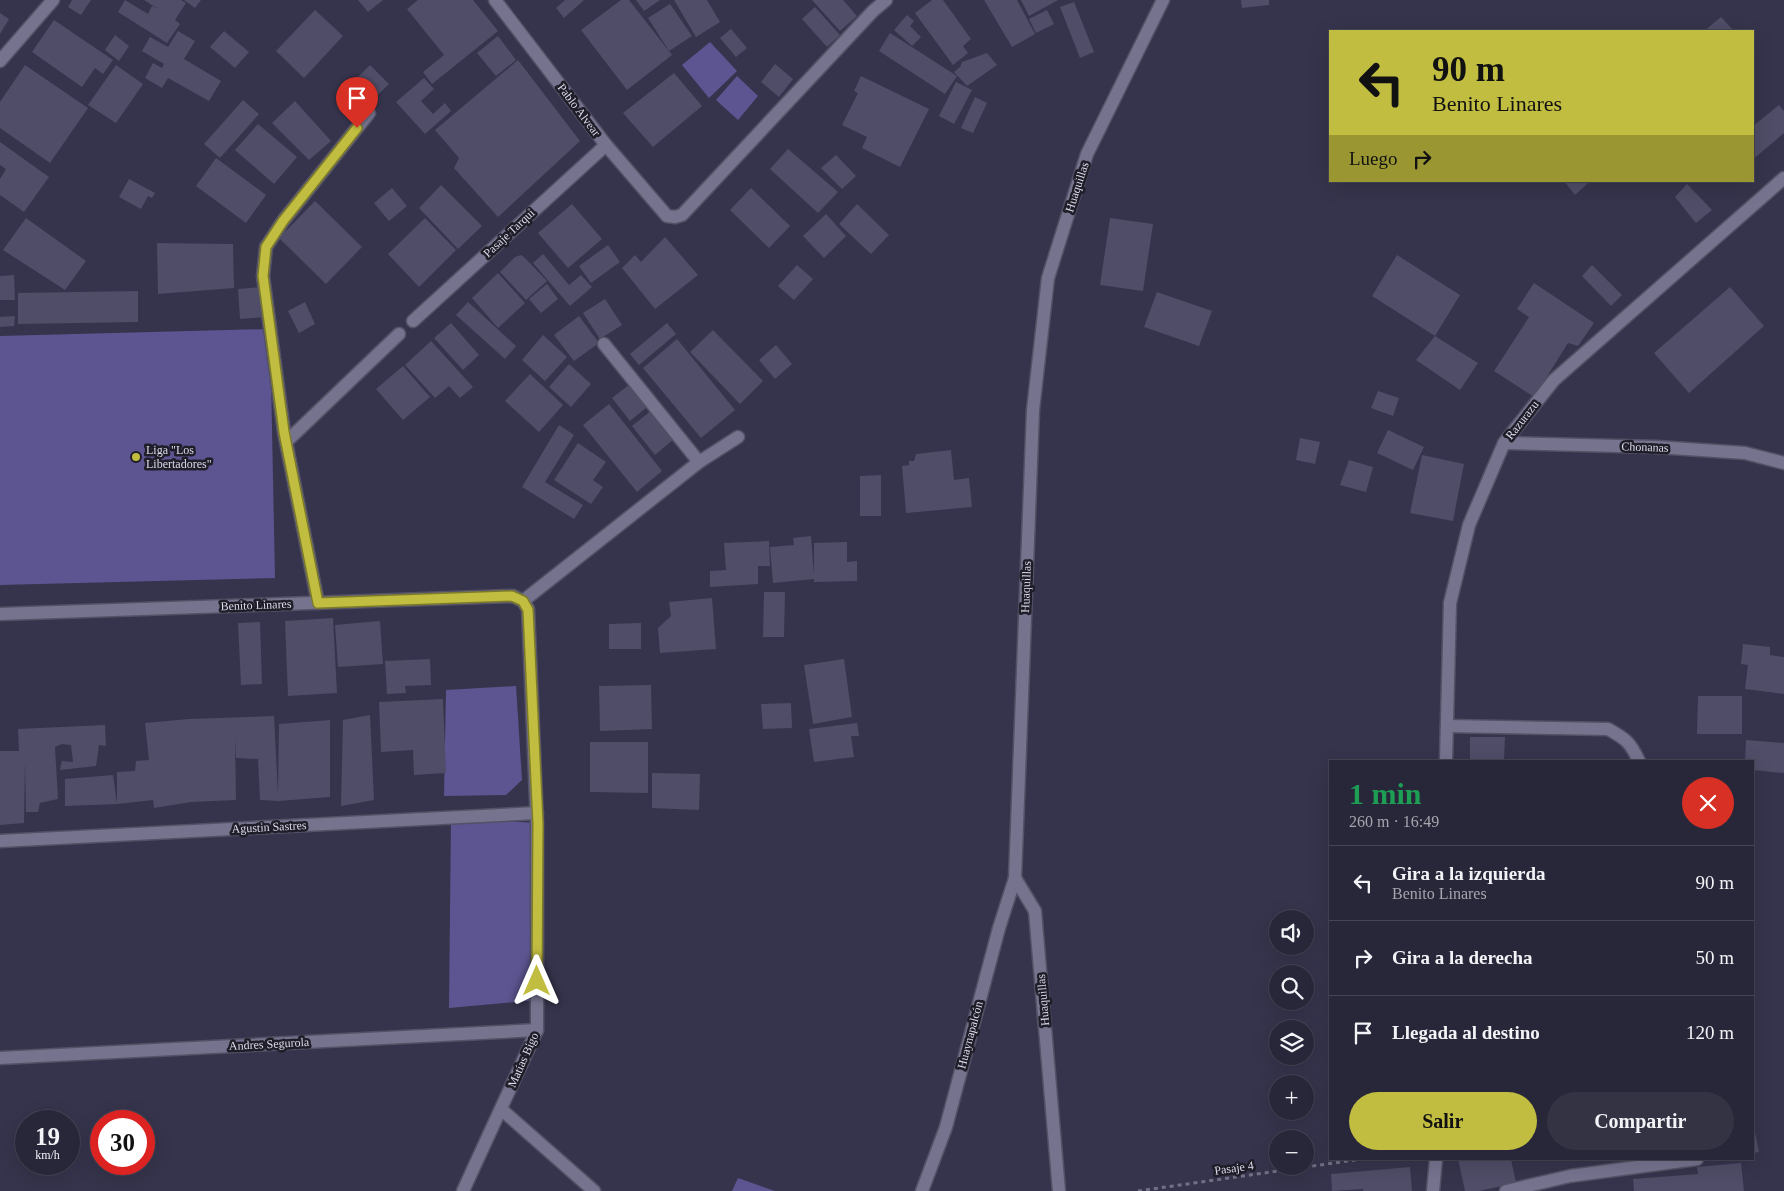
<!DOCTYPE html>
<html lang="es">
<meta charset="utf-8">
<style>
body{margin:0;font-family:Georgia,serif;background:#343344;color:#f1f3f6;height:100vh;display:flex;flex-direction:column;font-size:19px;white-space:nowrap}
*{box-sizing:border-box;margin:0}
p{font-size:16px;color:#a5a5ae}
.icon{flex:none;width:28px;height:28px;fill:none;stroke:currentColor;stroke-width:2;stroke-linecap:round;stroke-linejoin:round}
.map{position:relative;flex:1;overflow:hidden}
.side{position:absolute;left:1329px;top:760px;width:425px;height:400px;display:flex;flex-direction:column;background:#282739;border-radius:0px;box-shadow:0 5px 20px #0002,0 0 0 1px #444453}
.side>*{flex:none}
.top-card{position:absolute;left:1329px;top:30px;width:425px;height:152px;border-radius:0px;box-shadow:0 5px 20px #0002,0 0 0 1px #444453;background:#c1bd40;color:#111;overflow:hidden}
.fabs{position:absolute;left:1269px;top:910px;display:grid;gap:10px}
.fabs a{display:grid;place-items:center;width:45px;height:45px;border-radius:50%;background:#282739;box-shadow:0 5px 20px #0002,0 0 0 1px #444453;font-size:25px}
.speed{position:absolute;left:15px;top:1110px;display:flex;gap:10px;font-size:25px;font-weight:700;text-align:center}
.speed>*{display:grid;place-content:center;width:65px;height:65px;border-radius:50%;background:#282739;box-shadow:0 5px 20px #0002,0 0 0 1px #444453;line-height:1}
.speed small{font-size:12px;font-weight:400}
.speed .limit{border:8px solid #d22;background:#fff;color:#111}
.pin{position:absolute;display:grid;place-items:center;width:42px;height:42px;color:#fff;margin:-51px -21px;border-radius:50% 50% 50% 0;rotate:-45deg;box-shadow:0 0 5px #0007}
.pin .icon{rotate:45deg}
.me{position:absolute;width:55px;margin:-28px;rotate:0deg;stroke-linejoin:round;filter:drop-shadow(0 0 4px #0008)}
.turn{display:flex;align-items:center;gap:18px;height:105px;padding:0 20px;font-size:22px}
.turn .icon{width:65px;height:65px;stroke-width:2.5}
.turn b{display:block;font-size:35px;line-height:42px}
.then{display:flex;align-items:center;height:48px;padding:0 20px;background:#0003;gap:10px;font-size:19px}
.round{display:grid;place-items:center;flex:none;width:52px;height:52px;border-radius:26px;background:#343344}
.headline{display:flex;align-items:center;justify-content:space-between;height:85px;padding:0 20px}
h1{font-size:30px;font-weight:600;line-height:38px;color:#1e9e55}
.button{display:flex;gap:10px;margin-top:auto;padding:10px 20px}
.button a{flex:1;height:58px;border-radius:30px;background:#c1bd40;color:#111;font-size:20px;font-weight:600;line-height:58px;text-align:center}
.button a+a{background:#343344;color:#f1f3f6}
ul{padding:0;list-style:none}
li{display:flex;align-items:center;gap:15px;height:75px;padding:0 20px;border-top:1px solid #444453}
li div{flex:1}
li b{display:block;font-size:19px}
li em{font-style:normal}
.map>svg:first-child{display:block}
.green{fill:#5c5591}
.building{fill:#4f4d67}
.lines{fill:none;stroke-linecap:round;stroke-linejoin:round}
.lane-casing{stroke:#535165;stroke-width:15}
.street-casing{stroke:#535165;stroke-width:15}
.path{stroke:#727085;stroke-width:3;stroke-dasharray:4 4;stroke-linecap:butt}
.lane{stroke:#75738e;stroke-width:12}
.street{stroke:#75738e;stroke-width:12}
.route-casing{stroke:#7d7b2a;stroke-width:12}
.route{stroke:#c1bd40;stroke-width:9}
.poi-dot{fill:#c1bd40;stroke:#1e1d28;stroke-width:2}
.labels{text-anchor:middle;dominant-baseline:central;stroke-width:5;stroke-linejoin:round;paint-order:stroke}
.street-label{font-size:12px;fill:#dddcec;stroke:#1e1d28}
.poi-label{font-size:12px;fill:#dddcec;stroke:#1e1d28;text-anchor:start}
</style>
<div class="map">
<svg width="1784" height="1191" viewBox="0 0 1784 1191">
<rect width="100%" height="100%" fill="#36344c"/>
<g class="green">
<polygon points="710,42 737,71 709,98 682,65"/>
<polygon points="737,76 758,96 738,120 716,100"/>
<polygon points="270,329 275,578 0,585 0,336"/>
<polygon points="516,686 522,780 506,795 444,796 446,690"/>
<polygon points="451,818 537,823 537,1000 449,1008"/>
<polygon points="738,1178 775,1191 732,1191"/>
</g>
<g class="building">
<polygon points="72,0 91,0 81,15 68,7"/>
<polygon points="125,0 148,14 152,6 158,9 144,0 181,0 186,3 175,20 180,24 167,43 118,12"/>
<polygon points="184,0 201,0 195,8"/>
<polygon points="358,0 383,0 368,12"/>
<polygon points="418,0 473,0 498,31 432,84 423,72 444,55 407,9"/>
<polygon points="565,0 584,0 564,18 556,8"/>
<polygon points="621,0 629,0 672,55 627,90 581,30"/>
<polygon points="636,0 660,0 644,11"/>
<polygon points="674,0 707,0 720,22 696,37"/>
<polygon points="812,0 843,0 857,16 840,31"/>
<polygon points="932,0 943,0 971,39 963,46 968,53 953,65 915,13"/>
<polygon points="984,0 1017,0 1035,34 1012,47"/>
<polygon points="1021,0 1058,0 1029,16"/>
<polygon points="1241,0 1269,0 1269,5 1242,8"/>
<polygon points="1074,2 1094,52 1080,58 1060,7"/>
<polygon points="670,4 692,36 669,51 648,18"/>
<polygon points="815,7 840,35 827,47 802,19"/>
<polygon points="315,10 343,36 304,78 276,51"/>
<polygon points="1047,10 1054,24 1036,33 1029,19"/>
<polygon points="0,13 9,19 0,34"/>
<polygon points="907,15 914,21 910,26 921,37 912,46 894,30"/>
<polygon points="1721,17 1734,31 1704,31"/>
<polygon points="54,20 113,60 103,74 95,68 82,87 32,52"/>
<polygon points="731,29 747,48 736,57 720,38"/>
<polygon points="178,31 195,41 184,59 221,81 209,101 168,78 162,88 145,78 153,63 162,68 164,64 142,51 150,37 168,47"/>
<polygon points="224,31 249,52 235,68 210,47"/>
<polygon points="890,33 957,76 945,94 879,51"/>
<polygon points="115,35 129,46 119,61 105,50"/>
<polygon points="498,36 516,60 496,76 477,53"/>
<polygon points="987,53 997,65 967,86 954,72 960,67 962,62"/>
<polygon points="518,60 580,141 498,217 454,168 459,158 435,130"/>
<polygon points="775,64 793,79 779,97 761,82"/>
<polygon points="25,65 88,108 50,163 0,128 0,102"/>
<polygon points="116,65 143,84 116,123 88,105"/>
<polygon points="370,65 389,84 358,114 340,95"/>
<polygon points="674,73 702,106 653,147 623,113"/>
<polygon points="861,76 929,109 900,167 862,148 867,137 842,125 858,93 854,91"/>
<polygon points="424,78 434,89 421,101 433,114 445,103 451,111 425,134 396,102"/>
<polygon points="956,82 972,90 954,124 939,116"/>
<polygon points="975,97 987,103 973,133 961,128"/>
<polygon points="243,100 259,114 220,158 204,144"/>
<polygon points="295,101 331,141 309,160 272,123"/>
<polygon points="1779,105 1784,111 1784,133 1752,160 1752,127"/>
<polygon points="258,124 297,157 274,184 235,150"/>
<polygon points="0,142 49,177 24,212 0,195 0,179 6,169 0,165"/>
<polygon points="788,149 838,192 818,213 770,169"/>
<polygon points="836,155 856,176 842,189 821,168"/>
<polygon points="216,158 266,195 246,223 196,186"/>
<polygon points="129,179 155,193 152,198 148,196 141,209 119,197"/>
<polygon points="1564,181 1587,181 1588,183 1575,195"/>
<polygon points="1687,184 1712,210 1696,223 1675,197"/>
<polygon points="441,185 482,226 458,249 419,208"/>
<polygon points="392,188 407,206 389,221 374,203"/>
<polygon points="751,188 790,226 769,248 730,210"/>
<polygon points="315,201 362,247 326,284 279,238"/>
<polygon points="572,204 602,239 568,268 538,233"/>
<polygon points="857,204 889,235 871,254 839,224"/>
<polygon points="826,214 846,236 824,258 803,236"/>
<polygon points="26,218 86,261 65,290 3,250"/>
<polygon points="425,218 456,250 419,287 388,254"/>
<polygon points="1110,218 1153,224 1143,291 1100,285"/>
<polygon points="665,237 698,275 655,309 622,268 635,255 641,262"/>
<polygon points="157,243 233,244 234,288 158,294"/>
<polygon points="608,245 620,262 591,283 579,266"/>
<polygon points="543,254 569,285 581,275 592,287 570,306 533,263"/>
<polygon points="521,255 525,258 547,281 526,300 500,272 515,257"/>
<polygon points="1397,255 1460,295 1435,336 1372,296"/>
<polygon points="797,265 813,279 794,300 778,286"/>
<polygon points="1592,265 1622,295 1611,306 1582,276"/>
<polygon points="498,273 525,303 498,328 472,298"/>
<polygon points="14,275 15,300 0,300 0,276"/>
<polygon points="1534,283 1594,323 1578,346 1568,343 1534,397 1494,371 1529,317 1517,309"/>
<polygon points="547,284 558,299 541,313 529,299"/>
<polygon points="263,287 265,317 240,319 238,289"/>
<polygon points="1730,287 1764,326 1689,393 1654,353"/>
<polygon points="138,291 138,322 18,324 18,293"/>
<polygon points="1157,292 1212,311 1199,346 1144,327"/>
<polygon points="605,299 622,325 600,339 583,313"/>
<polygon points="305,302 315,324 299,333 288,311"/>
<polygon points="468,302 516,346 505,359 456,315"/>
<polygon points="15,316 14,326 0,327 0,317"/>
<polygon points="579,316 599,343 574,361 554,335"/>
<polygon points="451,323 479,355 463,370 434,338"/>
<polygon points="667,323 676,334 639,365 630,354"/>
<polygon points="713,330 763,381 740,404 690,352"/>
<polygon points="543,335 567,357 545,381 522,360"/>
<polygon points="1435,336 1478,363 1460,390 1416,360"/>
<polygon points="677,339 735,410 701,438 643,368"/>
<polygon points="431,341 473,387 460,398 449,386 435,398 405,365"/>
<polygon points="776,345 792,364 775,379 759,360"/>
<polygon points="569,364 591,384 571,407 549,387"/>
<polygon points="403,366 430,397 403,420 376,389"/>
<polygon points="530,374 563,405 539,432 505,401"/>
<polygon points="630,384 647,407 630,421 612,398"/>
<polygon points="1378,391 1399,398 1393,416 1371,408"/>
<polygon points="609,404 662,471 637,492 583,425"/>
<polygon points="652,410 675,438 655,455 632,426"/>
<polygon points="559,425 574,435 545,482 583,505 574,519 522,487"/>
<polygon points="1388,430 1424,447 1413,470 1377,453"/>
<polygon points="1300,438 1320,442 1315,464 1296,460"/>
<polygon points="578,443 606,462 593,480 603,487 591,504 554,480"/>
<polygon points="951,450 954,480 969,478 972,507 906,513 902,466 909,465 909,461 914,461 916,454"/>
<polygon points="1422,455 1464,464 1453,521 1410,513"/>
<polygon points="1349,460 1373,467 1366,492 1340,485"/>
<polygon points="881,475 881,516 860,516 860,476"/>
<polygon points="811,536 814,575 814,543 847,542 847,562 857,561 857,581 814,582 814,579 773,583 770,547 794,545 793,538"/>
<polygon points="769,541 770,566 758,566 758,584 710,587 710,571 726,570 724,543"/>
<polygon points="764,592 785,592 784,637 763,637"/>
<polygon points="712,598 716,649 660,653 658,628 671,616 669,602"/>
<polygon points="333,618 337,693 288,696 285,621"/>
<polygon points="380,621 383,664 338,667 335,625"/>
<polygon points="260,622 262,684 241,685 238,623"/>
<polygon points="641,623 641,649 609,649 609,624"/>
<polygon points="1743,644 1770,647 1770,655 1784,657 1784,694 1745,689 1748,665 1741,664"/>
<polygon points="430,659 431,685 405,686 406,693 387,694 385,661"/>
<polygon points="844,659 852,717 813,724 804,665"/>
<polygon points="651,685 652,729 600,731 599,686"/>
<polygon points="1698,696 1742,696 1742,734 1697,734"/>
<polygon points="443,699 446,773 414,775 413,750 381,752 379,702"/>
<polygon points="791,703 792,728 763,729 761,704"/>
<polygon points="370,715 374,800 341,806 343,720"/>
<polygon points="274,716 278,795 279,724 330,720 330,797 279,801 260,800 258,759 236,758 235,738 236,800 191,802 154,808 153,800 117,804 65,806 65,779 113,775 117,804 117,772 135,771 136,761 149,760 145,723 189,719"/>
<polygon points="857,723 859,736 851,736 854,757 814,762 809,729"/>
<polygon points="105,725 106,746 99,745 96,766 60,770 62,761 73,762 71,745 62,744 55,747 58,799 40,803 38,812 26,812 25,763 24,823 0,825 0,751 19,751 18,729"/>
<polygon points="1470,737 1505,737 1504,761 1470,761"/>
<polygon points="1746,740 1784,743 1784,773 1752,770 1752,761 1745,761"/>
<polygon points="590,742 648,742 648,793 590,792"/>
<polygon points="652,773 700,774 699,810 652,808"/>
<polygon points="1752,1118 1759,1152 1752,1153"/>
<polygon points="1458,1159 1511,1159 1516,1183 1479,1191 1465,1191"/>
<polygon points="1741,1163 1744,1191 1634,1191 1633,1179 1698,1174 1697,1167"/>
<polygon points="1410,1167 1412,1191 1363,1191 1363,1189 1332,1191 1331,1174"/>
</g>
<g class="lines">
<g class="lane-casing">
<g id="lane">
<path d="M 1447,726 L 1608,729 C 1626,739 1630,742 1639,761"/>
<polyline points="1506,1191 1570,1176 1697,1159"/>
</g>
</g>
<g class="street-casing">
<g id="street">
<polyline points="495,0 606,145 667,216 675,217 682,215 873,11 886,0"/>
<polyline points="0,61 53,0"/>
<polyline points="413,321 606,145"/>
<polyline points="604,344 699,462"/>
<polyline points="286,442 399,334"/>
<polyline points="1504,443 1657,447 1745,453 1784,463"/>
<polyline points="523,601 699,462 738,437"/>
<polyline points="318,603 284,432 263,276 266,247 283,221 369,113"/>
<polyline points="0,614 513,596 523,601 528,609 537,823 537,1030 463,1191"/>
<polyline points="1446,761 1450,603 1469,525 1504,443 1554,380 1784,178"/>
<polyline points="0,841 537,813"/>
<polyline points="0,1058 537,1030"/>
<polyline points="501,1109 594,1191"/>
<polyline points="922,1191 946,1127 999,928 1015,878"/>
<polyline points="1059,1191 1035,911 1015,878 1033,410 1048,278 1087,154 1163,0"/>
<polyline points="1433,1191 1436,1159"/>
</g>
</g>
<polyline class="path" points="1138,1191 1362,1159"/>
<use href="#lane" class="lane"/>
<use href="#street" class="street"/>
</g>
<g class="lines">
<g class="route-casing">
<polyline id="route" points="357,128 283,221 266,247 263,276 284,432 318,603 512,596 523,601 528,610 538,824 537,981"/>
</g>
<use href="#route" class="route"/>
</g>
<circle class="poi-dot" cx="136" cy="457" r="5"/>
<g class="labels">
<g class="street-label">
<text transform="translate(579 110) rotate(53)">Pablo Alvear</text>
<text transform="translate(1077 187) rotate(-72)">Huaquillas</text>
<text transform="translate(509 233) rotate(-43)">Pasaje Tarqui</text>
<text transform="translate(1522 420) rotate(-52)">Razurazu</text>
<text transform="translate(1645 447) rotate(2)">Chonanas</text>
<text transform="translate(1026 587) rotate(-88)">Huaquillas</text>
<text transform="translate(256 605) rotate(-2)">Benito Linares</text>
<text transform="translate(269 827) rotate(-3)">Agustin Sastres</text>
<text transform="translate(1043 1000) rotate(-95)">Huaquillas</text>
<text transform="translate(970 1035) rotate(-75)">Huaynapalcón</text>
<text transform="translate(269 1044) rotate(-3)">Andres Segurola</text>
<text transform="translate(523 1060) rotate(-66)">Matías Bigo</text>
<text transform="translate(1234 1168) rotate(-8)">Pasaje 4</text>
</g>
<g class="poi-label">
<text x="146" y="450">Liga "Los<tspan x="146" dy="14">Libertadores"</tspan></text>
</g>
</g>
</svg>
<div class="fabs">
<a><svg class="icon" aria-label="sound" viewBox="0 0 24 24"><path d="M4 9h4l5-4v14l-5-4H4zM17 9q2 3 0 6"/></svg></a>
<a><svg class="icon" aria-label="search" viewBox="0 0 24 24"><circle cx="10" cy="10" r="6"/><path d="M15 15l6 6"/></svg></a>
<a><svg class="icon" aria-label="layers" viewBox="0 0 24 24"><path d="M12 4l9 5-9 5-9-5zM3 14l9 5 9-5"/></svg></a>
<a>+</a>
<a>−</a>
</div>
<div class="speed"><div>19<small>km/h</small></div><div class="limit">30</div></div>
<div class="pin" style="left:357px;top:128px;background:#d93025"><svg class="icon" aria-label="arrive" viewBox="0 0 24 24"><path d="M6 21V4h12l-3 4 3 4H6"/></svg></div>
<svg class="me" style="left:537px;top:981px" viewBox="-20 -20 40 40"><path d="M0-17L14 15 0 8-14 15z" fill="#c1bd40" stroke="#fff" stroke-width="4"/></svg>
<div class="top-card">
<div class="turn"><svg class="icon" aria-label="left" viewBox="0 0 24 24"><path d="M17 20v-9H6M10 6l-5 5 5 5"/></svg><div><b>90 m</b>Benito Linares</div></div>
<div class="then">Luego<svg class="icon" aria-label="right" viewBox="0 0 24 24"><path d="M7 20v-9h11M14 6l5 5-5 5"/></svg></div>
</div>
<section class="side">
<div class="headline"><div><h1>1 min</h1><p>260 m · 16:49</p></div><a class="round" style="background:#d93025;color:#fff"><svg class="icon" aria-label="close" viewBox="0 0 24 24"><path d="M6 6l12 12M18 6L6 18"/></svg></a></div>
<ul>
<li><svg class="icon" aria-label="left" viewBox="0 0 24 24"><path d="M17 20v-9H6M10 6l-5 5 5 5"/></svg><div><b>Gira a la izquierda</b><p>Benito Linares</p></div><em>90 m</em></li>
<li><svg class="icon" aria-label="right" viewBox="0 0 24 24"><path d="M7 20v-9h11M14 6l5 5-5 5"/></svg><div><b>Gira a la derecha</b></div><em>50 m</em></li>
<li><svg class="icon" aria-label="arrive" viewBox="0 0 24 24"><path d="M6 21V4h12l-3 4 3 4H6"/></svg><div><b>Llegada al destino</b></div><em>120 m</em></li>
</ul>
<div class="button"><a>Salir</a><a>Compartir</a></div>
</section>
</div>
